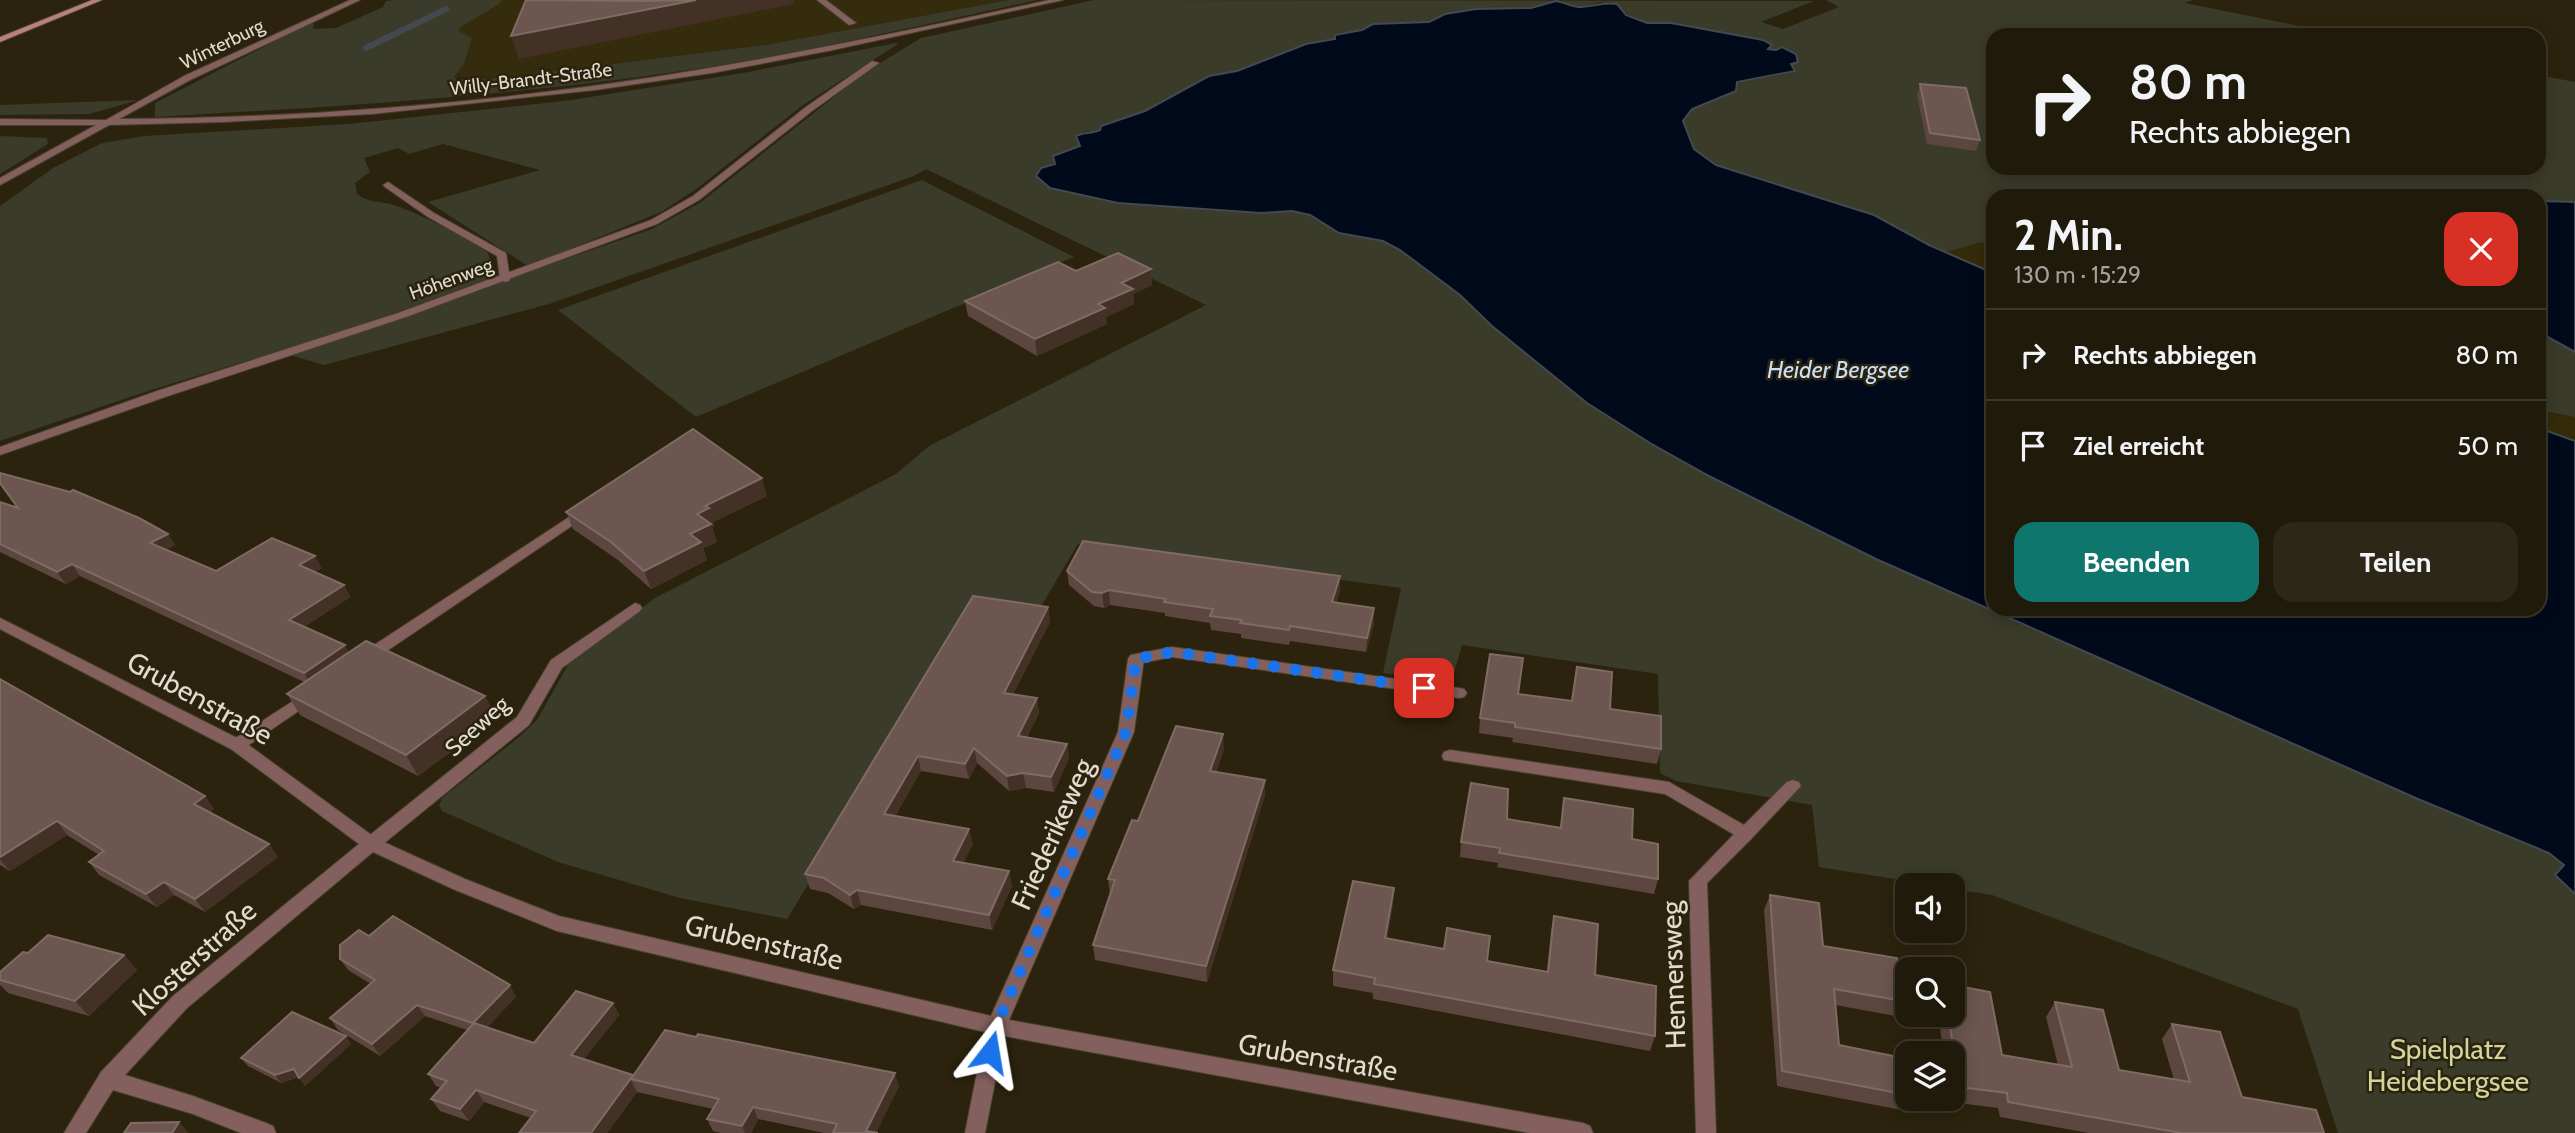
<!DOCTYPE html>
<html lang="de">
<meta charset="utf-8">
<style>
body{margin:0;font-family:Cabin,sans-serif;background:#2d2718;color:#f1f3f6;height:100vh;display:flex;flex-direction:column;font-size:26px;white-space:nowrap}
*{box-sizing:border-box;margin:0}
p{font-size:23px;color:#a2a19c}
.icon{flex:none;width:38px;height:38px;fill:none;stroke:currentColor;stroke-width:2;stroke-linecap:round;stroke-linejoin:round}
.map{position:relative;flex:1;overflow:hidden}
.side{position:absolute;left:1986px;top:189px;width:560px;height:427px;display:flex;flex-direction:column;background:#201a0a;border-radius:21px;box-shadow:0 4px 18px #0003,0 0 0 2px #3d382b}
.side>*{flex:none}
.guide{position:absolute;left:1986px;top:28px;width:560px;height:147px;border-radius:21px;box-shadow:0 4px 18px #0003,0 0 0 2px #3d382b;background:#201a0a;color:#f1f3f6;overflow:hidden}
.tools{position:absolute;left:1895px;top:873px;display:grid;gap:14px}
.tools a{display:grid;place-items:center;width:70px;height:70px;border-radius:14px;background:#201a0a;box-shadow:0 4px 18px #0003,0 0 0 2px #3d382b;font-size:35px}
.pin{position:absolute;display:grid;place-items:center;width:60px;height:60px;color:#fff;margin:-30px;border-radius:14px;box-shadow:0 4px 10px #0006}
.me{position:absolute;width:77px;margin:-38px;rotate:14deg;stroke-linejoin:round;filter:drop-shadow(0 0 5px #0008)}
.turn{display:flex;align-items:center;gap:24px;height:147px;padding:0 28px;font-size:32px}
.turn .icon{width:91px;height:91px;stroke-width:2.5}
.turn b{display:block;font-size:49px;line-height:60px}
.round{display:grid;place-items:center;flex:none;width:74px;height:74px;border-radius:21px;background:#2d2718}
.headline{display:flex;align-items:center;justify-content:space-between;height:119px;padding:0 28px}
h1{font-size:42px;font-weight:700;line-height:52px}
.cta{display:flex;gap:14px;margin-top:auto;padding:14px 28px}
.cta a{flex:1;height:80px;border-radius:21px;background:#0f766e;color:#fff;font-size:28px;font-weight:700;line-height:80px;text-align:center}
.cta a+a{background:#2d2718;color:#f1f3f6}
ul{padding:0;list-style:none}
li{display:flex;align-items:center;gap:21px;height:91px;padding:0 28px;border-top:2px solid #3d382b}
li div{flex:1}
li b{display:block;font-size:26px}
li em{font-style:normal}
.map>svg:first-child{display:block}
.built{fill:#352b0d}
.green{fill:#3a3b28}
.sand{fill:#332b09}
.water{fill:#010a1b;stroke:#444951;stroke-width:2}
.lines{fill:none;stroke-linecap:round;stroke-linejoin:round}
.stream{stroke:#444951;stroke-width:6}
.service-casing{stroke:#48412c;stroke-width:2}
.minor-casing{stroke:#48412c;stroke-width:2}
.secondary-casing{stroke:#48412c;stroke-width:2}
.service{fill:#83605d;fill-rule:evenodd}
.minor{fill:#83605d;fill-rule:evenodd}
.secondary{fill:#b9817e;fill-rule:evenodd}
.wall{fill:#5e4640}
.shaded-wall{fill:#443125}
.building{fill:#6c564f;stroke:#7e6b63;stroke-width:2}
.route{stroke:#1a73e8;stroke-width:12;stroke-dasharray:0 21.6}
.labels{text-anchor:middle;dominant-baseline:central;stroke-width:5;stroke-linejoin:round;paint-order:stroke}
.far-street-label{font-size:19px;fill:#e1dccf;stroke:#2b230d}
.street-label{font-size:23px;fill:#e1dccf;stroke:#2b230d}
.water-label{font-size:24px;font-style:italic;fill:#c7ddf8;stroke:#2b230d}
.near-street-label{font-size:28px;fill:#e1dccf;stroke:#2b230d}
.near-park-label{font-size:28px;fill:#d0d59e;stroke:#2b230d}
</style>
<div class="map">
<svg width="2575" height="1133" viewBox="0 0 2575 1133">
<rect width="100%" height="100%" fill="#2b230d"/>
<polygon class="built" points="502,0 1009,0 765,45 500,78 454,77 464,64 458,28 499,4"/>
<g class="green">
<path d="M 396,0 L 502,0 L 499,4 L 459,28 L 459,31 L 472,38 L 464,64 L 454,77 L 458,79 L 500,78 L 765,45 L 1009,0 L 1038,0 C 916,26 793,56 668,73 C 498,97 327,107 155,117 L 155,103 L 310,23 L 314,24 L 313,29 L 336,28 L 383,7 L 386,1 Z"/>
<path d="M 1094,0 L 1814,1 L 1761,22 L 1783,29 L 1839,7 L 1826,0 L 2193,0 L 2185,3 L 2344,35 L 1993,35 L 1993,168 L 2539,168 L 2539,75 L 2575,82 L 2575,202 L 2539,201 L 2539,196 L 1993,196 L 1993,272 L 1929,245 L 1874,215 L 1716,165 L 1694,149 L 1683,121 L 1692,109 L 1736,90 L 1737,83 L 1795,72 C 1788,61 1781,52 1768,49 L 1771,44 L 1763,40 L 1671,23 L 1647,23 L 1601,2 L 1582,7 L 1568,6 L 1563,2 L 1510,10 L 1485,8 L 1445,14 L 1429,22 L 1380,23 L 1354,32 L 1340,33 L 1335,39 L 1306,44 L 1237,71 L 1209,76 L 1145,111 L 1101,126 L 1100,130 L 1083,132 L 1081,146 L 1053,156 L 1055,164 L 1041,168 L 1118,203 L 1261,213 L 1292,211 L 1310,215 L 1339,233 L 1383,241 L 1400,250 L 1460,295 L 1492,326 L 1587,403 L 1650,443 L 1709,476 L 1876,559 L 2418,799 L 2549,853 L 2564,865 L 2556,876 L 2575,894 L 2575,1133 L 2338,1133 L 2298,1009 L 1992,895 L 1953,889 L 1953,886 L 1933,885 L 1819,867 L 1812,805 L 1676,781 L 1660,773 L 1658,674 L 1462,645 L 1451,684 L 1383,673 L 1401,588 L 1078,544 L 1040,608 L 981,600 L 787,919 L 680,898 L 558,862 L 442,811 L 439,805 L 443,797 L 518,738 L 537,720 L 569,663 L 655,598 L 896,474 L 929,446 L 1206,305 L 926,169 L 914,176 L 549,304 L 324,365 L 290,355 L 652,229 L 701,202 L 867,71 L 921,38 Z"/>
<path d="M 896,43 L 898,44 L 803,105 L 695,190 L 661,212 L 528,266 L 428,202 L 540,170 L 443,144 L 409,154 L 398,148 L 364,158 L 370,172 L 355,183 L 357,194 C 368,203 381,201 394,205 C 410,210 478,241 487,252 C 493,261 491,270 490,279 L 330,336 L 154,389 L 0,441 L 0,206 L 53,168 L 102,143 L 144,136 L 349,124 L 564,101 L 743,73 Z"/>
<polygon points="139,100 89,114 0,115 0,105"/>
<polygon points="0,136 47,138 48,144 0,174"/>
<polygon points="922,180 1074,257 696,417 558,310"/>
<polygon points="2539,332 2575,352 2575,441 2539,428"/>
</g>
<g class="sand">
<polygon points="1982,242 1993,246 1993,273 1946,252"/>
<polygon points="2550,412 2575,417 2575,441 2539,428 2539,414"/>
</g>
<g class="water">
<path d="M 1556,1 C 1564,2 1569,6 1578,7 C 1593,7 1600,2 1617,4 L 1626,15 L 1647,23 L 1671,23 L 1763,40 L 1772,45 L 1768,49 L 1776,50 L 1782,47 L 1796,54 L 1798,62 L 1791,64 L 1795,71 L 1737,82 L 1736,91 L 1692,109 L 1683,121 L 1694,149 L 1716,165 L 1874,215 L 1929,245 L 1993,273 L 1993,609 L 2539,609 L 2539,428 L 2575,441 L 2575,894 L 2555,875 L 2564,865 L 2549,853 L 2418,799 L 1876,559 L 1709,476 L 1650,443 L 1587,403 L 1492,326 L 1460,295 L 1400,250 L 1383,241 L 1339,233 L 1310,215 L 1292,211 L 1261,213 L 1118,203 L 1050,188 L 1036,176 L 1041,168 L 1055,164 L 1053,156 L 1080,146 L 1076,136 C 1084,132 1091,134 1100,130 L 1101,126 L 1145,111 L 1209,76 L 1237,71 L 1306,44 L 1335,39 L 1335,35 L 1362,30 L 1373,24 L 1429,22 L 1445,14 L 1476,9 L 1531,8 Z"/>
<polygon points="2539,201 2575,202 2575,352 2539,332"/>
</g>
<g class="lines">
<polyline class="stream" points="366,48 446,9"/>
<g class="service-casing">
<g id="service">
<polygon points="817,0 826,0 856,23 849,25"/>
<polygon points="388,182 434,213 506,253 510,279 509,281 505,282 500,279 497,256 428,217 385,187 383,185"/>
<polygon points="586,506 593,510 591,513 372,661 362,661 359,657 362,653"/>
<polygon points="635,603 640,605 642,608 640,611 562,668 529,725 377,849 371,851 365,849 362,844 365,839 517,717 551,660"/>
<polygon points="1172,647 1459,688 1464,689 1467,693 1464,697 1459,698 1172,657 1136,664 1131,663 1128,659 1131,655 1136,654"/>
<polygon points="310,690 316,691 318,695 316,699 243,749 231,749 229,745 231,741"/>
<polygon points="1450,750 1669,782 1744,825 1787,782 1793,780 1799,782 1801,786 1751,839 1745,841 1665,794 1444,760 1442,756 1444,752"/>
</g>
</g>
<g class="minor-casing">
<g id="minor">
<path d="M 350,0 L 360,0 L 190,80 L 119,119 C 298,118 478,104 655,77 C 788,56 919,29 1049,0 L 1063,0 L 828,51 L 712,73 L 595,90 L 372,114 L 223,122 L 109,125 L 0,185 L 0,178 L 96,125 L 0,125 L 0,119 L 106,120 L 184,76 Z"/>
<polygon points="872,61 879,63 812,111 699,200 657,224 406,317 165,397 0,455 0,447 157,391 398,313 651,220 693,196 806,107"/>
<polygon points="0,618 243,741 377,839 465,879 559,916 991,1016 1118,732 1128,659 1131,655 1141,655 1144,659 1134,732 1009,1020 1583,1123 1590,1126 1593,1133 1530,1133 1004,1036 985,1133 965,1133 985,1032 557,931 453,889 373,852 187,1008 125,1075 193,1096 266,1123 273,1126 276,1133 241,1133 193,1114 113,1090 86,1133 64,1133 101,1072 173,996 359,844 231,749 0,629"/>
<polygon points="1745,827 1751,829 1754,834 1751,839 1707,883 1716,1133 1696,1133 1689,881 1739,829"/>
</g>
</g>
<g class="secondary-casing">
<polygon id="secondary" points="92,0 102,0 0,42 0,37"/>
</g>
<use href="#service" class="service"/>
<use href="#minor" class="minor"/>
<use href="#secondary" class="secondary"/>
</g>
<g class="wall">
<polygon points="1920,84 1980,140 1976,151 1927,144 1917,95"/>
<polygon points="1151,269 1152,285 1133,294 1134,304 1106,317 1107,324 1037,356 968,316 965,301 1076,271"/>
<polygon points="767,496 713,522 714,526 712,527 717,542 703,548 707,560 651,589 618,560 573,529 566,512"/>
<polygon points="0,502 18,508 168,534 175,545 166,550 216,571 322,568 314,572 344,585 350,597 304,627 349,652 485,696 496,718 418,776 300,715 287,694 304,682 80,576 66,584 0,552"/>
<polygon points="1067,571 1340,576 1340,591 1336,603 1374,608 1374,623 1366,652 1290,641 1289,645 1241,638 1241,634 1211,630 1210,623 1165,616 1165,613 1110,605 1104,608 1094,606 1069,585"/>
<polygon points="1048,607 1050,622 1013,694 1037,698 1039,713 1027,737 1067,744 1069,758 1054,792 1026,788 1009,791 977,763 969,779 921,771 895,816 973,844 963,863 1009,871 1012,886 992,930 861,905 854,909 828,893 810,889 805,874"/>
<polygon points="1577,667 1610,709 1661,749 1657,764 1512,742 1513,738 1479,733 1480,718 1518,694 1572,701"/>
<polygon points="0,679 205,796 214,809 210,812 269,844 278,857 205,912 174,895 157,907 99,875 89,862 99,855 67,835 10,871 0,865"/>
<polygon points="1224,749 1216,772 1265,780 1265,795 1207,982 1095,960 1093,945 1110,894 1108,879 1138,821"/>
<polygon points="1564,798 1632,839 1658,879 1654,894 1497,867 1498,863 1460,857 1461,842 1507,819 1560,827"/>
<polygon points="1770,895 1823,946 1903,1001 1896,1016 1835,1005 1839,1045 1908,1059 1908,1099 1913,1099 1907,1111 1777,1086 1764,910"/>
<polygon points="1393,904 1387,938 1487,961 1547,971 1551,931 1554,916 1595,975 1655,1036 1650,1051 1373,999 1373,993 1333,986 1333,970"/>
<polygon points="369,936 516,997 487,1027 534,1043 613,1003 619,1015 584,1059 633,1075 899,1086 876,1132 878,1133 824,1133 758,1119 751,1133 721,1133 713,1131 707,1119 713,1109 637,1092 607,1133 519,1133 531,1118 484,1102 469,1121 440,1111 431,1099 441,1088 436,1086 428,1074 467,1030 425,1016 380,1056 338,1030 330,1018 371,984 348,970 340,959"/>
<polygon points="28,953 124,955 137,970 89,1016 8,993 0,985 0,972"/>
<polygon points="2055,1002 2119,1070 2174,1080 2162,1039 2172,1024 2242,1097 2324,1133 2089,1133 2000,1117 1998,1108 1951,1102 1951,1099 1953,1099 1953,1054 1944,1054 1938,1015 1953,1015 2002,1055 2058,1065 2046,1017"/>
<polygon points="346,1036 351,1044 305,1086 299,1077 281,1083 248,1066 241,1058"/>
</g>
<g class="shaded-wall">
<polygon points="696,0 793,0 794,4 519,59 511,36"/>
<polygon points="1151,269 1152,285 1133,294 1134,304 1106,317 1107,324 1037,356 1035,339 1098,304 1121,283"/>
<polygon points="762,478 767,496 713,522 714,526 712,527 717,542 703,548 707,560 651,589 644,571 690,534 697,514 705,506"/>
<polygon points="168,534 175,545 157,555 150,543"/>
<polygon points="315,556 322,568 306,577 299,565"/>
<polygon points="72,564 80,576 66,584 57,572"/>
<polygon points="1340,576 1340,591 1332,617 1332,602"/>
<polygon points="344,585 350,597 296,632 289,620"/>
<polygon points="1109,590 1110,605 1104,608 1102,593"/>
<polygon points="1048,607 1050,622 1006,707 1004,693"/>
<polygon points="1374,608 1374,623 1366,652 1367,638"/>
<polygon points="345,645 352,658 311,685 304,673"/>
<polygon points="485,696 496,718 418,776 406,755"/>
<polygon points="1037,698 1039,713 1020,750 1018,736"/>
<polygon points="1223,734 1224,749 1211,786 1210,771"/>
<polygon points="1067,744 1069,758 1054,792 1051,777"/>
<polygon points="974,748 977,763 969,779 965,764"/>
<polygon points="918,756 921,771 888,829 884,814"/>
<polygon points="1023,773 1026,788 1009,791 1007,776"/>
<polygon points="1265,780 1265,795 1207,982 1206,966"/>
<polygon points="205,796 214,809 203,817 194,804"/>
<polygon points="57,821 67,835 10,871 0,860 0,857"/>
<polygon points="969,829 973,844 957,876 953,861"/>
<polygon points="269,844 278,857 205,912 195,899"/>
<polygon points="1009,871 1012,886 992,930 989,915"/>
<polygon points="164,882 174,895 157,907 146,894"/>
<polygon points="1394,888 1393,904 1384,953 1385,938"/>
<polygon points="857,890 861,905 854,909 850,895"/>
<polygon points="124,955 137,970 89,1016 75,1001"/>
<polygon points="510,985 516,997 480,1035 473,1023"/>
<polygon points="613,1003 619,1015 578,1067 571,1055"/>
<polygon points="417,1005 425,1016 380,1056 372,1044"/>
<polygon points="346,1036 351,1044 305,1086 299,1078"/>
<polygon points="294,1069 300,1076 281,1083 275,1075"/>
<polygon points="895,1073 899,1086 876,1133 866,1131"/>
<polygon points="631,1080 637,1092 607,1133 591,1133"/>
<polygon points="476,1090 484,1102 469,1121 460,1109"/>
<polygon points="753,1107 758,1119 751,1133 745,1133 742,1126"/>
<polygon points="179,1122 189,1133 172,1133"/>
</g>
<g class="building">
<polygon points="526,0 645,1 696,0 511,36"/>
<polygon points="1920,84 1966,88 1980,140 1930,133"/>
<polygon points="1118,253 1151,269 1121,283 1133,289 1098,304 1105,308 1035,339 965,301 1058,262 1076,271"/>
<polygon points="693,429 762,478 705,506 709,508 697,514 711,524 690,534 701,542 644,571 611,542 566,512"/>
<polygon points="0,473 70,492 73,490 139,518 168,534 150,543 216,571 272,538 315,556 299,565 344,585 289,620 345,645 304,673 72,564 57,572 0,544 0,502 18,508 0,483"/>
<polygon points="1083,541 1340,576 1332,602 1374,608 1367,638 1290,626 1289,630 1240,623 1242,620 1210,616 1213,609 1164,602 1166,599 1109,590 1102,593 1092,592 1067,571"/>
<polygon points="973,596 1048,607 1004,693 1037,698 1018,736 1067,744 1051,777 1023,773 1007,776 974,748 965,764 918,756 884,814 969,829 953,861 1009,871 989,915 857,890 850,895 824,878 805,874"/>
<polygon points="366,641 485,696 406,755 287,694"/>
<polygon points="1490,654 1523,658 1518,694 1572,701 1577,667 1612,672 1610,709 1661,716 1661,749 1515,727 1515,723 1480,718"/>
<polygon points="0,679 205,796 194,804 269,844 195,899 164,882 146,894 89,862 104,851 57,821 0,857"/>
<polygon points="1176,726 1223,734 1210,771 1265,780 1206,966 1093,945 1115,880 1108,879 1132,820 1138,821"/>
<polygon points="1471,783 1508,789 1507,819 1561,828 1564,798 1633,809 1632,839 1658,844 1658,879 1499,853 1500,848 1461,842"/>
<polygon points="1353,881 1394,888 1385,938 1444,949 1447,928 1490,936 1487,961 1548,972 1554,916 1598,924 1595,975 1656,986 1655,1036 1374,984 1375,978 1333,970"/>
<polygon points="1770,895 1819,903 1823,946 1897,958 1903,1001 1834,989 1839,1045 1908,1059 1908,1095 1782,1071"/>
<polygon points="393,916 510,985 473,1023 417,1005 372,1044 330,1018 375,980 340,959 340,945 359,930 369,936"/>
<polygon points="48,935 124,955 75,1001 0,980 0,972 23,952 28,953"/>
<polygon points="1953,985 1990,992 2002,1055 2072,1067 2055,1002 2103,1010 2119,1070 2190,1082 2172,1024 2220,1032 2242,1097 2316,1110 2324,1133 2181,1133 2008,1102 2007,1093 1960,1087 1948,1015 1953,1015"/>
<polygon points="576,991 613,1003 571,1055 633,1075 591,1133 519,1133 536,1111 476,1090 460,1109 431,1099 447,1081 428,1074 474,1023 534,1043"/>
<polygon points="292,1012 346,1036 299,1078 294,1069 275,1075 241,1058"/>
<polygon points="665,1030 696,1037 698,1034 895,1073 866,1131 878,1133 833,1133 837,1124 753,1107 742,1126 707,1119 719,1099 631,1079"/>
<polygon points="179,1122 172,1133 124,1133 131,1123"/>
</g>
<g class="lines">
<polyline class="route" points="990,1052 996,1026 1126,732 1136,659 1172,652 1424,688"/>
</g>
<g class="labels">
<g class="far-street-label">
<text transform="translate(222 44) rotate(-26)">Winterburg</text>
<text transform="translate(531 79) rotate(-7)">Willy-Brandt-Straße</text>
<text transform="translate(451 279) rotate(-20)">Höhenweg</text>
</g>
<g class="street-label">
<text transform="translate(477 726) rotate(-42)">Seeweg</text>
</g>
<g class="water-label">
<text x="1838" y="369">Heider Bergsee</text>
</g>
<g class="near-street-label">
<text transform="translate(200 698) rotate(29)">Grubenstraße</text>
<text transform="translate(1052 834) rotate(-66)">Friederikeweg</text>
<text transform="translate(764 942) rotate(13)">Grubenstraße</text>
<text transform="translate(194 958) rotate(-42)">Klosterstraße</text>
<text transform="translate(1673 975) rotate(-92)">Hennersweg</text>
<text transform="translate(1318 1057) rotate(10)">Grubenstraße</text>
</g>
<g class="near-park-label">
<text x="2448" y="1049">Spielplatz<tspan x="2448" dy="32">Heidebergsee</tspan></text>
</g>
</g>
</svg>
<div class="tools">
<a><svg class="icon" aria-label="sound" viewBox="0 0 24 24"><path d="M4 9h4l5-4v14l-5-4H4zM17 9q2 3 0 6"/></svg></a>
<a><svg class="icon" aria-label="search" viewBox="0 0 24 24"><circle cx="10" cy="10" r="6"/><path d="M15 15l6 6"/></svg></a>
<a><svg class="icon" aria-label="layers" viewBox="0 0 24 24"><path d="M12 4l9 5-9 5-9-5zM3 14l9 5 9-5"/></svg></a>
</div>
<div class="pin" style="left:1424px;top:688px;background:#d93025"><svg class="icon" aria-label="arrive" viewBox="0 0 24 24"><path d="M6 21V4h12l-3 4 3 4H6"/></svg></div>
<svg class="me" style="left:990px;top:1052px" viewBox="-20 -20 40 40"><path d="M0-17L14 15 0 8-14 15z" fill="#1a73e8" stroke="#fff" stroke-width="4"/></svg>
<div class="guide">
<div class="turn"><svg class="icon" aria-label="right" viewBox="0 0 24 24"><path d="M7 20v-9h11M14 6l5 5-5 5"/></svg><div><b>80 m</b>Rechts abbiegen</div></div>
</div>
<section class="side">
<div class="headline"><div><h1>2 Min.</h1><p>130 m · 15:29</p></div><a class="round" style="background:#d93025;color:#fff"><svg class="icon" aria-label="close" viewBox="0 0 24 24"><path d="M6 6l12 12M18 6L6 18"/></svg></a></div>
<ul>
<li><svg class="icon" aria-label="right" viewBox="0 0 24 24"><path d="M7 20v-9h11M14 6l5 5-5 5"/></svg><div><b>Rechts abbiegen</b></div><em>80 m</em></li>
<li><svg class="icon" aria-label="arrive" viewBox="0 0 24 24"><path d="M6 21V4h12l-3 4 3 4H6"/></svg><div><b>Ziel erreicht</b></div><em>50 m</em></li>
</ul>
<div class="cta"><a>Beenden</a><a>Teilen</a></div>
</section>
</div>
